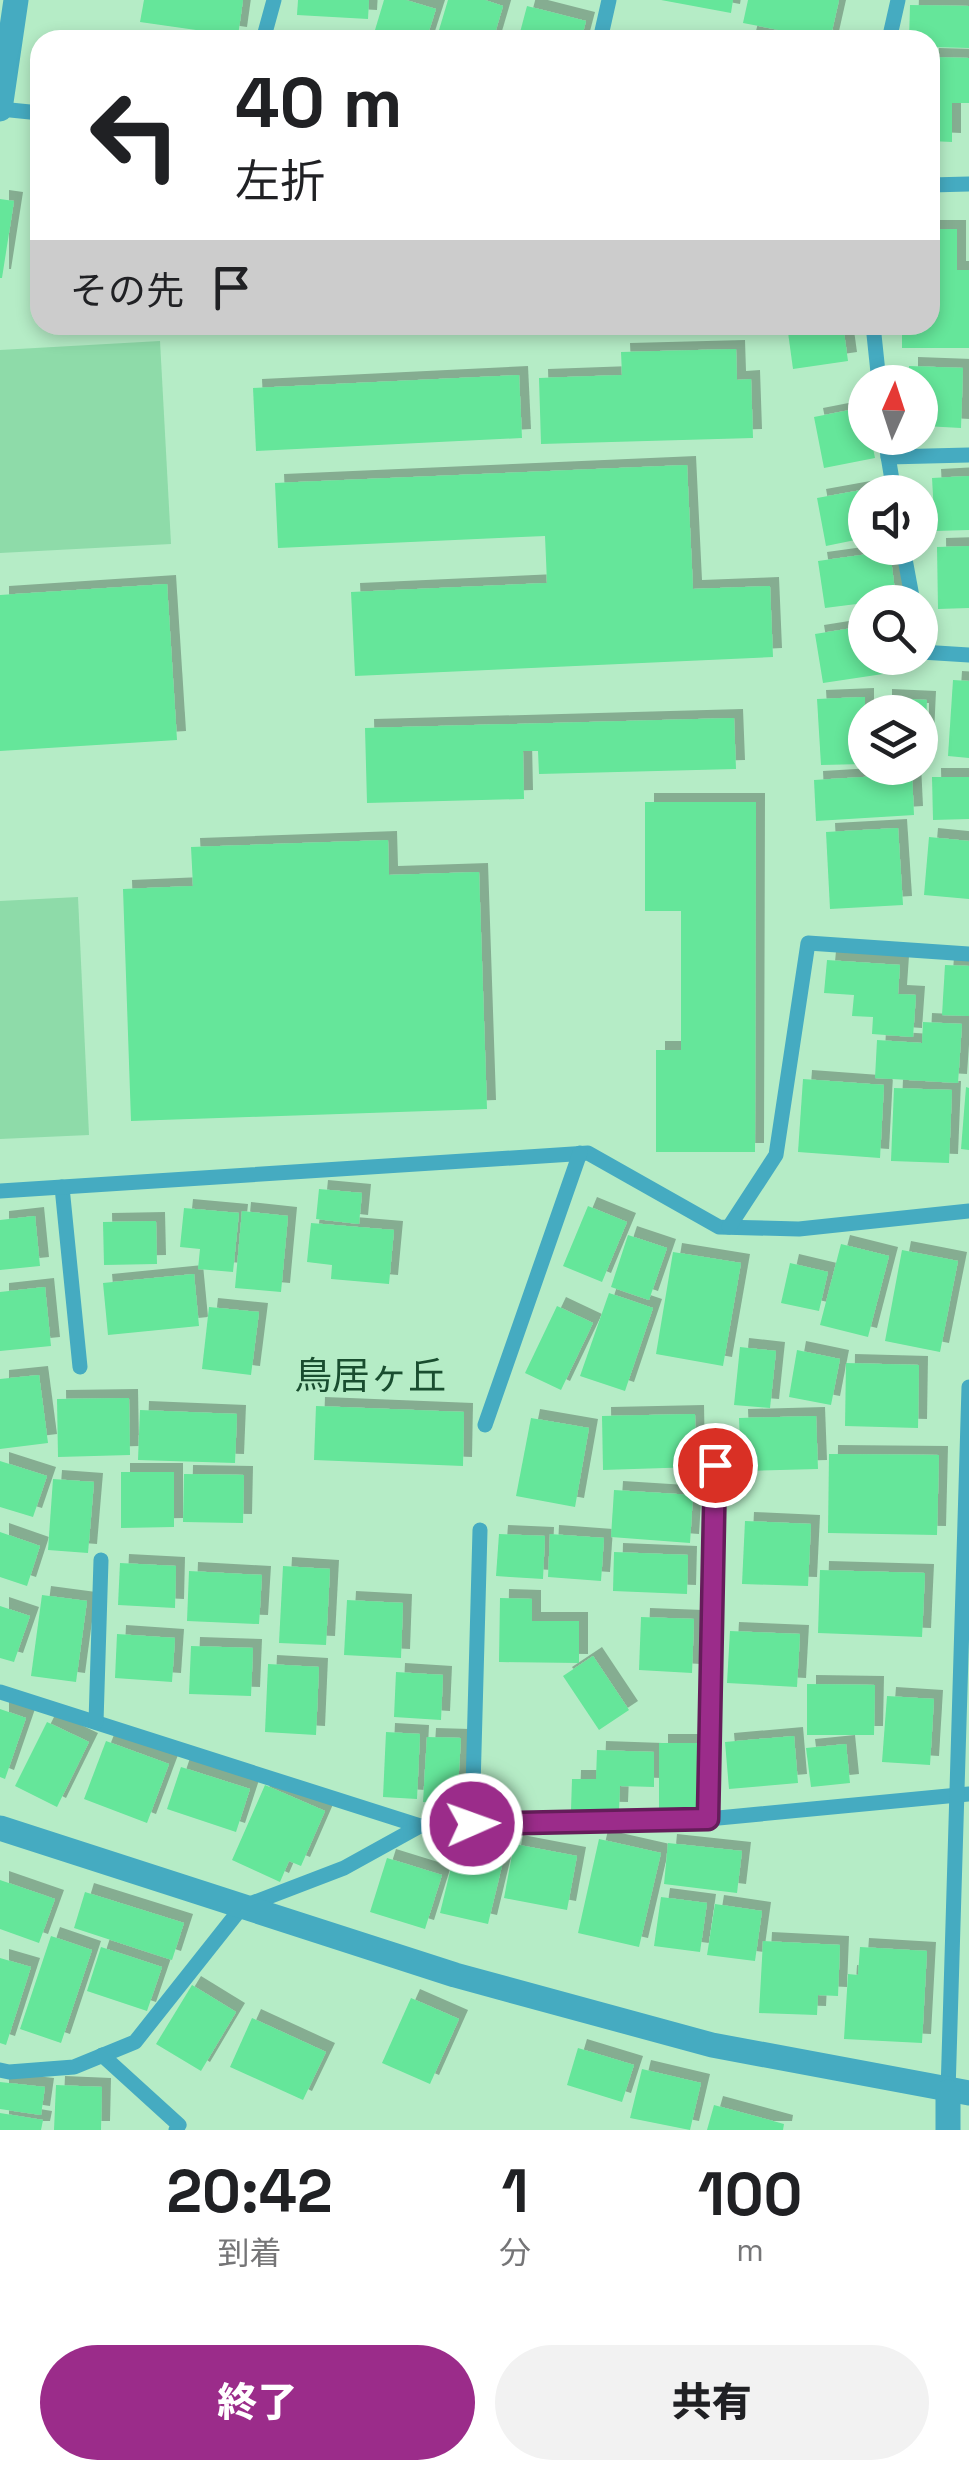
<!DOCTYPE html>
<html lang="ja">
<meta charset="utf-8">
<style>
body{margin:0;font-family:"Space Grotesk","Noto Sans JP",sans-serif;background:#f2f2f2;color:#202124;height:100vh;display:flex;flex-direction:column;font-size:38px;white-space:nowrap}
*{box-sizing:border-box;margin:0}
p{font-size:32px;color:#757577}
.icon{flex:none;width:55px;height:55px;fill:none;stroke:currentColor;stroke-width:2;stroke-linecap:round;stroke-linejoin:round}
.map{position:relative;height:2130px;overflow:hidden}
.drawer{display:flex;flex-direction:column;background:#fff;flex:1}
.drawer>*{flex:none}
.banner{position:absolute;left:30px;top:30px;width:910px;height:305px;border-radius:30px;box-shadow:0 5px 15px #0003;background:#fff;color:#202124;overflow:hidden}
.needle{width:65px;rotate:3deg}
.buttons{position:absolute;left:848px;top:365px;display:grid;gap:20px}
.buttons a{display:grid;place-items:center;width:90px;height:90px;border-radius:50%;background:#fff;box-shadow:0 5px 15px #0003;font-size:50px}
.pin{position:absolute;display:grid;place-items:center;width:85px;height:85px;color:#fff;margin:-42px;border:5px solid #fff;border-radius:50%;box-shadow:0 2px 10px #0007}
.me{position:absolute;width:110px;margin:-55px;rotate:88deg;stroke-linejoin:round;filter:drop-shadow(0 0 8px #0008)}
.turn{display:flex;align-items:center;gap:35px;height:210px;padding:0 40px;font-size:45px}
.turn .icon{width:130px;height:130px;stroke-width:2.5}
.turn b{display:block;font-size:70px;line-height:85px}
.then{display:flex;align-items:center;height:95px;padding:0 40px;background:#0003;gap:20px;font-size:38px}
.eta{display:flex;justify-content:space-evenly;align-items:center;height:170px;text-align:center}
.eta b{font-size:60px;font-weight:800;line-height:70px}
.action{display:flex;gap:20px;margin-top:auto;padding:20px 40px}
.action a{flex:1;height:115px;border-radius:60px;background:#9b2c8a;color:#fff;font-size:40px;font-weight:800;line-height:115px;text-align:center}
.action a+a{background:#f2f2f2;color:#202124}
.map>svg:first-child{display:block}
.green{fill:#8edba9}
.building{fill:#65e69a;filter:url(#shadow)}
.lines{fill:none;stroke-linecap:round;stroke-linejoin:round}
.service{stroke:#45abc1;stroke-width:15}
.minor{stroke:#45abc1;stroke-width:25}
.route-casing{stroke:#651d5a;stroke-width:25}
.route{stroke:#9b2c8a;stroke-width:18}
.labels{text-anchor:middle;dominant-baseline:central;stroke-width:8;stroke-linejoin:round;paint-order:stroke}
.neighbourhood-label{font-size:38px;fill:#194d2f;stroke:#b5ecc6}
</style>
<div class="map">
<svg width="969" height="2130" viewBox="0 0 969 2130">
<defs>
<filter id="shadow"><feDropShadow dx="9" dy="-9" stdDeviation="0" flood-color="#0004"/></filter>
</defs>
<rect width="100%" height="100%" fill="#b5ecc6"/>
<g class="green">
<polygon points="160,341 171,544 0,553 0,350"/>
<polygon points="78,897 89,1135 0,1139 0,901"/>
</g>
<g class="building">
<polygon points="144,0 243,0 238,36 140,22"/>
<polygon points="298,0 369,0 368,19 297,15"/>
<polygon points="384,0 406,0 436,9 426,40 372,40"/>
<polygon points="448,0 485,0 503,6 493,40 436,40"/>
<polygon points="661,0 733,0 731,13"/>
<polygon points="748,0 839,0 830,40 743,23"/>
<polygon points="910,5 969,6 969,48 930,47 930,40 909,40"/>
<polygon points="527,6 586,21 581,40 518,40"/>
<polygon points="749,32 776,39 776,40 747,40"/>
<polygon points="930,57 969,58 969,103 952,103 952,142 930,141"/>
<polygon points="0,199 14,201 2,278 0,278"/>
<polygon points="930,229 957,229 957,270 969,270 969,348 902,348 902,325 930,325"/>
<polygon points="787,325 843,325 848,361 793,369"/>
<polygon points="736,349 737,380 751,379 753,438 541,444 539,378 622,375 621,352"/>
<polygon points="909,366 963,368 961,428 924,426 920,423 920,382 909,382"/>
<polygon points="519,375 522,438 256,451 253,388"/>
<polygon points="865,407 865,438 871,438 875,458 824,468 814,417"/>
<polygon points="687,465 693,589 770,586 773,657 355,676 351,592 547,583 545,536 278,548 275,483"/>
<polygon points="969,476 969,530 935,531 932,478"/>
<polygon points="878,487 879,492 865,492 865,538 826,546 817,498"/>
<polygon points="969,546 969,608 938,609 937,547"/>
<polygon points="890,551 896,599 825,608 818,561"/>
<polygon points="167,584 177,740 0,751 0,595"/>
<polygon points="865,626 865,658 881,658 883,674 823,683 815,634"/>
<polygon points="953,680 969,681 969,758 948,756"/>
<polygon points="865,697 865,764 821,765 817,699"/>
<polygon points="883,698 927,700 924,764 920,764 920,712 883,712"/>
<polygon points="734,718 736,769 539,774 538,751 523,751 524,799 367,803 365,728"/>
<polygon points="912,774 914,815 816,821 814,780"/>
<polygon points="932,777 969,777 969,819 933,820"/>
<polygon points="645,802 756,802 755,1152 656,1152 656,1050 681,1050 681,911 645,911"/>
<polygon points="898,828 903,905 830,909 826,832"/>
<polygon points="929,837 969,841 969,899 924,895"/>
<polygon points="388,840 389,875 479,872 487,1109 131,1121 123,889 193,886 191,847"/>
<polygon points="827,960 900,965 898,994 916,995 913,1037 872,1034 873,1017 852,1016 854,995 824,993"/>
<polygon points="945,965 969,966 969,1016 942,1015"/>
<polygon points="923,1022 962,1024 958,1083 875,1078 877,1040 922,1043"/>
<polygon points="803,1079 884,1085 880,1158 798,1152"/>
<polygon points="966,1087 969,1088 969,1150 961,1149"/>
<polygon points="894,1088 952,1090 949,1163 891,1161"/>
<polygon points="319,1189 362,1193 359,1224 316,1219"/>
<polygon points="588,1206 627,1222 602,1282 563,1266"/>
<polygon points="184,1208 239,1213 233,1272 198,1269 200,1249 180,1247"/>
<polygon points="242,1211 288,1216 281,1292 235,1288"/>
<polygon points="35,1216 40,1266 0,1270 0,1220"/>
<polygon points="156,1221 157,1264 104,1265 103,1222"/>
<polygon points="311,1223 394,1230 389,1284 331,1279 332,1265 307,1262"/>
<polygon points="628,1235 667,1248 649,1300 611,1287"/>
<polygon points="841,1244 889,1256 868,1337 820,1325"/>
<polygon points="902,1250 958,1261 940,1352 885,1341"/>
<polygon points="673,1252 741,1263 723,1366 656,1354"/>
<polygon points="790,1263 828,1272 819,1311 781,1303"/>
<polygon points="194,1274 199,1326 108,1335 103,1283"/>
<polygon points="45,1287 51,1346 0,1351 0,1292"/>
<polygon points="609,1293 653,1308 625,1391 580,1376"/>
<polygon points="557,1306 593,1323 561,1390 525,1373"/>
<polygon points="209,1307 259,1312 251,1375 202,1369"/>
<polygon points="740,1347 776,1351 770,1408 734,1405"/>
<polygon points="797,1350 840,1359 831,1405 789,1397"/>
<polygon points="846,1363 919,1365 918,1428 845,1426"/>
<polygon points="39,1375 48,1443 0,1449 0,1379"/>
<polygon points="129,1398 130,1455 58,1457 57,1399"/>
<polygon points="316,1406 464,1412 463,1466 314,1460"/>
<polygon points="140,1410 237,1414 235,1463 138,1460"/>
<polygon points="695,1414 696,1467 603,1470 602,1416"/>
<polygon points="816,1416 818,1469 741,1471 739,1418"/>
<polygon points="531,1418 589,1428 575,1507 516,1496"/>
<polygon points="829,1454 939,1455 937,1535 828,1533"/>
<polygon points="0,1461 47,1476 33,1517 0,1507"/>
<polygon points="121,1472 174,1472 174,1527 121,1528"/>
<polygon points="184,1474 244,1475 243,1523 183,1522"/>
<polygon points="53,1479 94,1482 88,1553 48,1550"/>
<polygon points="614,1490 693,1495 690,1543 611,1537"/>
<polygon points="745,1521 811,1524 808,1586 742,1584"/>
<polygon points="0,1532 40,1546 27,1586 0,1577"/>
<polygon points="499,1534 545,1536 543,1579 496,1576"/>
<polygon points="550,1534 604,1538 601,1581 548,1577"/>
<polygon points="614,1552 688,1555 687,1594 613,1591"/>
<polygon points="120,1563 176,1566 175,1608 118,1605"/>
<polygon points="283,1566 330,1569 326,1645 279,1643"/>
<polygon points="820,1570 925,1573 922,1637 818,1633"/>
<polygon points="189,1571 262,1575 259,1624 187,1621"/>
<polygon points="42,1595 87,1601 76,1682 31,1676"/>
<polygon points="500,1598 532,1599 532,1621 579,1621 579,1663 499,1662"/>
<polygon points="347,1600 403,1603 401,1658 344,1655"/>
<polygon points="0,1606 30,1616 14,1662 0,1658"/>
<polygon points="641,1617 694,1619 692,1673 639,1670"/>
<polygon points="730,1631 800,1634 797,1687 727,1683"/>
<polygon points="117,1634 175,1638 172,1682 115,1678"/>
<polygon points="191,1646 253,1648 251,1696 189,1694"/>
<polygon points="593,1656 629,1710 599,1730 563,1676"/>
<polygon points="268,1664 319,1667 316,1735 265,1732"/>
<polygon points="396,1672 443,1675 441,1720 394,1717"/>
<polygon points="807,1684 875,1685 874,1735 807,1735"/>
<polygon points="887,1696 934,1699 930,1765 882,1762"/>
<polygon points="0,1709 26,1718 5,1779 0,1777"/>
<polygon points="47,1722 89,1742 57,1807 15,1786"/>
<polygon points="386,1732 420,1734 417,1799 383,1797"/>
<polygon points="794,1736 798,1783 729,1789 725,1742"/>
<polygon points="427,1737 461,1738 457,1804 423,1802"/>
<polygon points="106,1741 169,1764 147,1823 84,1799"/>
<polygon points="659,1743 697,1743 696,1811 659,1811"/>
<polygon points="846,1744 850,1783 811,1787 806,1748"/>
<polygon points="597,1750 654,1752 654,1787 620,1786 619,1811 571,1810 572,1779 596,1779"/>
<polygon points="181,1767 250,1789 236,1832 167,1809"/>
<polygon points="265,1785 325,1811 301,1866 289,1861 280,1882 232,1860"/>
<polygon points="599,1839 661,1853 639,1947 578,1933"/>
<polygon points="486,1840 507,1845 488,1924 440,1913 455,1851"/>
<polygon points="668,1843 742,1851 737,1893 664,1884"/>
<polygon points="514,1844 577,1856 567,1910 504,1898"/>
<polygon points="387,1858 442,1875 425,1929 370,1912"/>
<polygon points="0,1880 55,1899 39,1943 0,1929"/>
<polygon points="85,1892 184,1923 172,1960 74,1928"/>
<polygon points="661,1897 707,1903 700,1952 654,1946"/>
<polygon points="715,1904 762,1911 755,1961 707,1955"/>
<polygon points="51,1936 92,1950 61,2043 20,2029"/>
<polygon points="763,1941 840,1945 838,1996 818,1995 817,2015 759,2013"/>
<polygon points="101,1947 162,1967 147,2011 87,1991"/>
<polygon points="860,1947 927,1951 922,2043 844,2039 848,1974 858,1975"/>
<polygon points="0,1958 31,1967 6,2045 0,2043"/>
<polygon points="192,1985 236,2012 201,2071 156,2044"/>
<polygon points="411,1998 459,2019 430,2084 382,2063"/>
<polygon points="252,2018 326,2052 303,2100 230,2067"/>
<polygon points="578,2048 634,2065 622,2102 567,2085"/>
<polygon points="642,2069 701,2083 690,2130 630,2118"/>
<polygon points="0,2082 45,2087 41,2115 0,2109"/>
<polygon points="56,2085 102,2087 101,2130 54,2130"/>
<polygon points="714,2105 784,2124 783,2130 707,2130"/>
<polygon points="0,2113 43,2120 41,2130 0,2130"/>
</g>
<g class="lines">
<g class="service">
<polyline points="263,40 274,0"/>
<polyline points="600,40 609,0"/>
<polyline points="889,40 898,0"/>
<polyline points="0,109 40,113"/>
<polyline points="930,185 969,184"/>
<polyline points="873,325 879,382"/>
<polyline points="885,438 894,492"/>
<polyline points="888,457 969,455"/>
<polyline points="903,548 913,602"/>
<polyline points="920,644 921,652 969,655"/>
<polyline points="62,1187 80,1367"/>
<polyline points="0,1191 588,1153 719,1227 799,1229 969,1211"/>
<polyline points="729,1227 776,1155 808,943 969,954"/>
<polyline points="485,1425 580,1153"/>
<polyline points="0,1692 420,1826"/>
<polyline points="96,1722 101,1560"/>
<polyline points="708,1819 715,1465"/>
<polyline points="472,1824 480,1530"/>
<polyline points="102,2055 179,2125 176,2130"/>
<polyline points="0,2070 9,2072 74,2067 135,2042 242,1907 344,1868 420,1826 708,1819 969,1794"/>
<polyline points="948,2092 969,1387"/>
</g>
<g class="minor">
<polyline points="0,109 16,0"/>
<polyline points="0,1828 455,1975 712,2045 969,2093"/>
<polyline points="948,2130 948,2092"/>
</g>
</g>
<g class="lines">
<g class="route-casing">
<polyline id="route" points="472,1824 708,1819 715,1465"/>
</g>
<use href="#route" class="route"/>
</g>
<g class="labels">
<g class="neighbourhood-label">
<text x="370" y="1376">鳥居ヶ丘</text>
</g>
</g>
</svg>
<div class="buttons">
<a><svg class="needle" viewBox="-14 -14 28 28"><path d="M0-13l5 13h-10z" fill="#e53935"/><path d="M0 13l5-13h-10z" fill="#757577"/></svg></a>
<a><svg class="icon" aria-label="sound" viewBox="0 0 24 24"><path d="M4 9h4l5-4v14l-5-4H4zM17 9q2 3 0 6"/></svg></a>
<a><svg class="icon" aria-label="search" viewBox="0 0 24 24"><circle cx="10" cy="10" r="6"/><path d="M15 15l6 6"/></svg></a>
<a><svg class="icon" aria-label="layers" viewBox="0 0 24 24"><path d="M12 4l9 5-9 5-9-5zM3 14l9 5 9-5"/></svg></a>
</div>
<div class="pin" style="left:715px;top:1465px;background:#d93025"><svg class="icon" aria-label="arrive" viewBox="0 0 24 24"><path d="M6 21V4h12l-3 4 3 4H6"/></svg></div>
<svg class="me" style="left:472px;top:1824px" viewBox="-20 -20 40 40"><circle r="17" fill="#9b2c8a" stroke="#fff" stroke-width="3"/><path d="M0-11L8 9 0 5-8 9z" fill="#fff"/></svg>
<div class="banner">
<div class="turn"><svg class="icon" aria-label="left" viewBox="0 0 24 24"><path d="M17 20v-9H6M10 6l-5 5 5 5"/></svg><div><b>40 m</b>左折</div></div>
<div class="then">その先<svg class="icon" aria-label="arrive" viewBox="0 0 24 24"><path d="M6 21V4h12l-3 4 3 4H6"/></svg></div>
</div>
</div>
<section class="drawer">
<div class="eta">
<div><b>20:42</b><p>到着</p></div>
<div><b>1</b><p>分</p></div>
<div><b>100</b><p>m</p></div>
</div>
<div class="action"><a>終了</a><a>共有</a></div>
</section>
